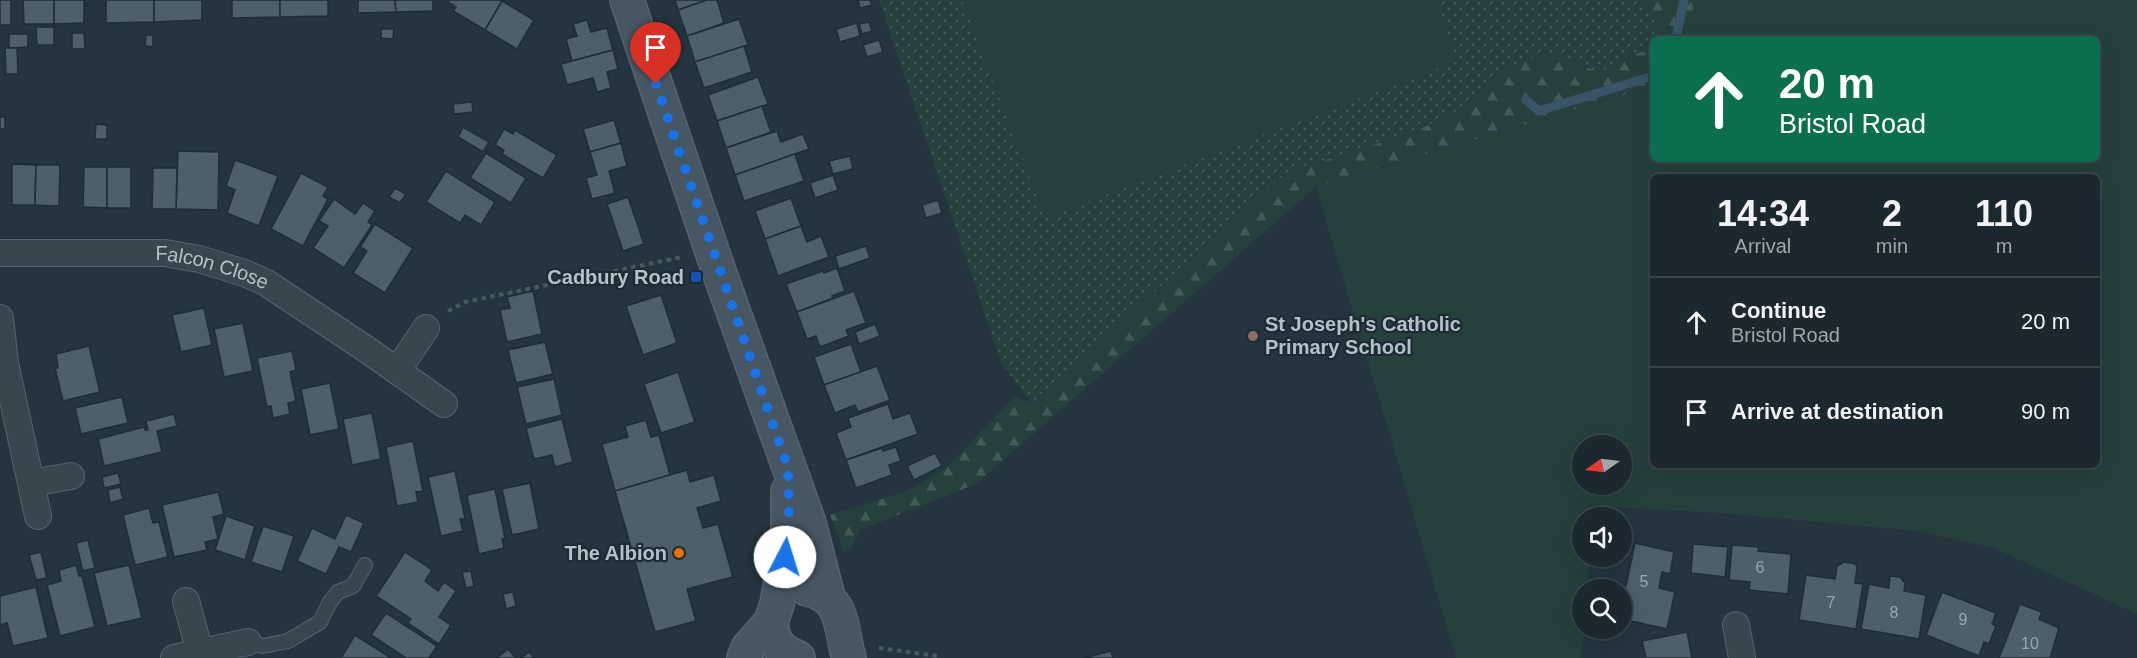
<!DOCTYPE html>
<style>
body{margin:0;font-family:Helvetica,sans-serif;background:#28343b;color:#f1f3f6;height:100vh;display:flex;flex-direction:column;font-size:22px;white-space:nowrap}
*{box-sizing:border-box;margin:0}
p{font-size:20px;color:#a0a6aa}
.icon{flex:none;width:33px;height:33px;fill:none;stroke:currentColor;stroke-width:2;stroke-linecap:round;stroke-linejoin:round}
.map{position:relative;flex:1;overflow:hidden}
.drawer{position:absolute;left:1650px;top:174px;width:450px;height:294px;display:flex;flex-direction:column;background:#1b282f;border-radius:9px;box-shadow:0 6px 24px #0002,0 0 0 2px #39444b}
.drawer>*{flex:none}
.top-card{position:absolute;left:1650px;top:36px;width:450px;height:126px;border-radius:9px;box-shadow:0 6px 24px #0002,0 0 0 2px #39444b;background:#0b6e4f;color:#fff;overflow:hidden}
.needle{width:39px;rotate:256deg}
.tools{position:absolute;left:1572px;top:435px;display:grid;gap:12px}
.tools a{display:grid;place-items:center;width:60px;height:60px;border-radius:50%;background:#1b282f;box-shadow:0 6px 24px #0002,0 0 0 2px #39444b;font-size:30px}
.pin{position:absolute;display:grid;place-items:center;width:51px;height:51px;color:#fff;margin:-62px -26px;border-radius:50% 50% 50% 0;rotate:-45deg;box-shadow:0 0 6px #0007}
.pin .icon{rotate:45deg}
.me{position:absolute;width:66px;margin:-33px;rotate:5deg;stroke-linejoin:round;filter:drop-shadow(0 0 4px #0008)}
.turn{display:flex;align-items:center;gap:21px;height:126px;padding:0 30px;font-size:27px}
.turn .icon{width:78px;height:78px;stroke-width:2.5}
.turn b{display:block;font-size:42px;line-height:51px}
.eta{display:flex;justify-content:space-evenly;align-items:center;height:102px;text-align:center}
.eta b{font-size:36px;font-weight:700;line-height:42px}
ul{padding:0;list-style:none}
li{display:flex;align-items:center;gap:18px;height:90px;padding:0 30px;border-top:2px solid #39444b}
li div{flex:1}
li b{display:block;font-size:22px}
li em{font-style:normal}
.map>svg:first-child{display:block}
.grass{fill:url(#grass-dots)}
.forest{fill:url(#forest-firs)}
.green{fill:#26403e;fill-rule:evenodd}
.lines{fill:none;stroke-linecap:round;stroke-linejoin:round}
.stream{stroke:#375567;stroke-width:9}
.building{fill:#4c5f6a;stroke:#1f2d36;stroke-width:1.5}
.service-casing{stroke:#56646d;stroke-width:16}
.minor-casing{stroke:#56646d;stroke-width:28}
.secondary-casing{stroke:#56646d;stroke-width:36}
.path{stroke:#445c5a;stroke-width:4;stroke-dasharray:4.5 4.5;stroke-linecap:butt}
.service{stroke:#38464f;stroke-width:14}
.minor{stroke:#38464f;stroke-width:26}
.secondary{stroke:#465662;stroke-width:33}
.route{stroke:#1a73e8;stroke-width:10;stroke-dasharray:0 18}
.transit-dot{fill:#1a4fb4;stroke:#1d2b34;stroke-width:2}
.education-dot{fill:#8d6e63;stroke:#1d2b34;stroke-width:2}
.food-dot{fill:#e8710a;stroke:#1d2b34;stroke-width:2}
.labels{text-anchor:middle;dominant-baseline:central;stroke-width:4.5;stroke-linejoin:round;paint-order:stroke}
.number-label{font-size:16px;fill:#9aa8b2}
.street-label{font-size:20px;fill:#b4c1ca;stroke:#1d2b34}
.poi-label{font-size:20px;font-weight:bold;fill:#b4c1ca;stroke:#1d2b34;text-anchor:end}
</style>
<div class="map">
<svg width="2137" height="658" viewBox="0 0 2137 658">
<defs>
<pattern id="grass-dots" width="8" height="8" patternUnits="userSpaceOnUse" patternTransform="scale(1.5)"><rect width="8" height="8" fill="#26403e"/><path d="M2 2h.1M6 6h.1" fill="none" stroke="#435a59" stroke-width="1.8" stroke-linecap="round"/></pattern>
<pattern id="forest-firs" width="22" height="20" patternUnits="userSpaceOnUse" patternTransform="scale(1.5)"><rect width="22" height="20" fill="#26403e"/><path d="M5 1l3.5 6h-7zM16 11l3.5 6h-7z" fill="#435a59"/></pattern>
</defs>
<rect width="100%" height="100%" fill="#24353f"/>
<polygon class="grass" points="879,0 1644,0 1659,28 1656,39 1653,39 1653,49 1633,54 1616,62 1608,69 1596,71 1561,56 1535,56 1501,71 1485,84 1470,104 1437,121 1416,131 1286,173 1031,403 1001,363"/>
<g class="forest">
<polygon points="1644,0 1695,0 1687,39 1656,39 1659,28"/>
<polygon points="1653,49 1653,86 1316,187 976,484 860,530 851,549 844,552 830,515 907,491 931,477 948,466 1015,396 1031,403 1286,173 1416,131 1437,121 1470,104 1485,84 1501,71 1535,56 1561,56 1596,71 1608,69 1616,62 1633,54"/>
</g>
<g class="green">
<polygon points="962,0 1435,0 1458,61 1045,218"/>
<path d="M 1695,0 L 2137,0 L 2137,614 L 1994,548 L 1917,531 L 1721,513 L 1594,506 L 1593,517 L 1582,518 L 1582,556 L 1590,557 L 1587,589 L 1582,590 L 1582,628 L 1585,629 L 1581,658 L 1456,658 L 1316,187 L 1653,86 L 1653,159 L 2097,159 L 2097,39 L 1687,39 ZM 1653,177 L 2097,177 L 2097,465 L 1653,465 ZM 1582,446 L 1622,446 L 1622,484 L 1582,484 Z"/>
</g>
<g class="lines">
<g class="stream">
<polyline points="1676,39 1684,0"/>
<polyline points="1526,100 1539,111 1653,76"/>
</g>
</g>
<g class="building">
<rect x="0" y="0" width="11" height="25"/>
<polygon points="23,0 54,0 54,24 24,24"/>
<polygon points="54,0 84,0 84,23 54,24"/>
<polygon points="106,0 154,0 154,22 106,23"/>
<polygon points="154,0 202,0 202,20 154,22"/>
<polygon points="232,0 280,0 280,17 232,18"/>
<polygon points="280,0 328,0 328,16 280,17"/>
<polygon points="358,0 395,0 396,12 358,13"/>
<polygon points="395,0 433,0 433,11 396,12"/>
<polygon points="448,0 500,0 502,1 485,30 453,11 456,7 448,2"/>
<polygon points="675,0 707,0 678,10"/>
<polygon points="707,0 717,0 724,23 687,36 678,10"/>
<polygon points="858,0 870,0 872,5 860,8"/>
<polygon points="502,1 534,20 517,49 485,30"/>
<polygon points="739,19 748,45 695,62 687,36"/>
<polygon points="587,20 591,32 607,28 613,50 572,61 566,39 577,36 573,24"/>
<polygon points="869,22 872,31 862,34 859,24"/>
<polygon points="857,23 860,36 840,42 836,29"/>
<polygon points="36,27 54,27 54,45 37,45"/>
<polygon points="381,29 394,29 393,39 381,38"/>
<polygon points="72,33 84,33 85,49 72,49"/>
<polygon points="9,34 28,34 28,47 9,48"/>
<polygon points="146,35 153,35 153,47 145,46"/>
<polygon points="879,40 883,52 867,57 863,45"/>
<polygon points="744,46 752,72 704,88 695,62"/>
<polygon points="5,48 17,48 18,74 6,74"/>
<polygon points="613,50 618,69 607,72 611,88 597,92 593,78 567,85 561,64"/>
<polygon points="758,77 768,104 717,121 708,95"/>
<polygon points="472,102 473,112 454,114 453,104"/>
<polygon points="762,106 771,132 726,148 717,121"/>
<rect x="0" y="117" width="5" height="12"/>
<polygon points="614,120 621,143 590,152 583,129"/>
<polygon points="96,124 107,125 107,139 95,139"/>
<polygon points="463,127 489,142 483,152 458,137"/>
<polygon points="504,129 513,134 515,130 557,155 543,178 502,154 504,150 495,145"/>
<polygon points="777,131 781,142 803,134 809,149 735,175 726,148"/>
<polygon points="621,143 627,166 609,171 615,193 592,199 586,178 597,175 590,152"/>
<polygon points="178,151 219,152 218,210 176,209"/>
<polygon points="486,153 526,178 511,203 470,178"/>
<polygon points="795,154 804,181 744,201 735,175"/>
<polygon points="850,156 853,169 833,174 829,161"/>
<polygon points="235,160 278,176 259,226 227,213 235,190 226,186"/>
<polygon points="12,164 36,165 35,205 12,205"/>
<polygon points="36,165 60,165 59,206 35,205"/>
<polygon points="84,167 107,167 107,208 83,207"/>
<rect x="107" y="167" width="24" height="41"/>
<polygon points="153,168 177,168 176,209 152,209"/>
<polygon points="446,171 495,202 481,225 465,215 460,223 426,202"/>
<polygon points="301,173 328,187 323,196 328,199 303,246 271,229"/>
<polygon points="833,175 838,190 815,198 810,183"/>
<polygon points="395,188 406,194 400,203 389,197"/>
<polygon points="628,197 644,244 623,251 607,204"/>
<polygon points="791,198 801,226 765,239 755,211"/>
<polygon points="334,199 355,214 363,203 375,211 368,222 372,225 344,268 313,248 328,226 319,221"/>
<polygon points="938,200 942,213 926,218 922,205"/>
<polygon points="375,224 413,248 385,293 353,273 367,251 360,247"/>
<polygon points="801,226 807,242 821,236 829,257 778,276 765,239"/>
<polygon points="866,246 870,258 839,269 835,256"/>
<polygon points="837,268 845,291 832,296 833,298 797,312 786,284 823,271 824,273"/>
<polygon points="533,291 542,334 507,342 500,310 510,308 507,297"/>
<polygon points="854,291 866,323 846,330 849,336 820,347 816,336 807,339 797,312"/>
<polygon points="661,295 677,343 643,355 626,306"/>
<polygon points="204,308 212,345 181,352 172,315"/>
<polygon points="243,323 253,371 224,377 214,329"/>
<polygon points="875,324 880,336 859,344 855,332"/>
<polygon points="545,342 553,374 516,383 508,350"/>
<polygon points="851,344 861,372 824,385 814,357"/>
<polygon points="89,346 100,392 63,401 55,368 58,368 56,354"/>
<polygon points="292,351 296,370 290,372 296,401 288,403 290,414 273,418 271,406 267,407 257,358"/>
<polygon points="877,366 890,400 858,412 855,405 835,413 824,385"/>
<polygon points="678,372 695,422 661,433 644,384"/>
<polygon points="554,379 562,415 526,424 517,387"/>
<polygon points="330,383 339,429 310,435 301,389"/>
<polygon points="122,397 128,423 81,434 75,408"/>
<polygon points="888,404 893,419 910,413 918,434 846,460 836,433 851,427 848,418"/>
<polygon points="372,413 381,459 352,465 343,419"/>
<polygon points="174,414 177,426 157,431 162,452 104,466 98,439 144,427 145,430 148,430 146,421"/>
<polygon points="562,419 573,462 555,467 552,455 534,459 526,428"/>
<polygon points="646,420 651,437 659,435 670,475 615,491 602,444 628,437 625,426"/>
<polygon points="413,441 423,491 416,492 418,502 397,506 386,447"/>
<polygon points="896,447 901,461 889,465 892,475 856,488 846,460 882,448 883,451"/>
<polygon points="935,453 942,466 914,480 907,466"/>
<polygon points="687,470 690,482 714,475 721,501 697,508 703,528 718,524 733,577 687,589 696,621 655,632 615,491"/>
<polygon points="455,471 465,519 460,519 463,531 441,536 428,477"/>
<polygon points="118,473 121,484 104,488 102,477"/>
<polygon points="530,483 539,529 512,535 502,489"/>
<polygon points="120,487 123,499 110,503 108,490"/>
<polygon points="495,489 505,538 502,539 504,548 479,554 467,495"/>
<polygon points="218,492 224,514 213,517 218,539 205,542 207,550 174,557 162,505"/>
<polygon points="149,508 153,523 159,522 168,557 135,565 123,515"/>
<polygon points="346,515 364,523 351,552 339,547 326,574 297,561 312,528 335,539"/>
<polygon points="226,516 255,526 245,560 215,550"/>
<polygon points="263,526 294,536 282,572 251,562"/>
<polygon points="88,540 95,568 83,571 76,543"/>
<polygon points="1635,543 1674,552 1670,574 1662,572 1659,588 1675,592 1667,629 1622,619 1622,604"/>
<polygon points="1693,544 1728,547 1725,577 1691,573"/>
<polygon points="1732,545 1759,547 1758,551 1791,554 1788,594 1749,590 1750,582 1729,580"/>
<polygon points="41,552 47,578 36,580 29,555"/>
<polygon points="405,552 432,570 425,581 438,591 444,582 456,591 439,617 451,625 439,644 408,623 411,619 376,596"/>
<polygon points="1844,562 1856,564 1857,568 1855,583 1863,584 1856,629 1799,620 1806,575 1835,579 1837,566"/>
<polygon points="76,565 79,576 82,576 95,627 60,636 47,585 61,581 59,570"/>
<polygon points="129,565 142,618 107,626 94,573"/>
<polygon points="471,571 474,586 466,588 462,572"/>
<polygon points="1890,576 1900,577 1905,583 1904,591 1926,595 1919,639 1861,629 1869,584 1889,588"/>
<polygon points="36,587 48,638 13,646 7,623 0,625 0,596"/>
<polygon points="513,592 516,606 506,609 503,594"/>
<polygon points="1942,592 1996,613 1992,624 1996,626 1989,644 1984,642 1979,656 1926,635"/>
<polygon points="2020,604 2042,612 2039,619 2059,628 2050,658 1999,658"/>
<polygon points="386,613 437,646 429,658 406,658 371,635"/>
<polygon points="1687,632 1692,658 1646,658 1642,641"/>
<polygon points="355,635 391,658 341,658"/>
<polygon points="508,649 516,658 497,658"/>
<polygon points="1111,651 1113,658 1084,658"/>
<polygon points="529,652 534,658 521,658"/>
</g>
<g class="lines">
<g class="service-casing">
<polyline id="service" points="248,642 263,646 288,641 320,622 330,602 338,592 353,586 365,565"/>
</g>
<g class="minor-casing">
<g id="minor">
<path id="s1" d="M 0,253 L 165,253 L 199,259 L 244,273 L 265,282 L 366,349 L 444,404"/>
<polyline points="0,318 5,363 38,516"/>
<polyline points="397,371 426,328"/>
<polyline points="32,483 71,476"/>
<polyline points="186,601 200,652"/>
<polyline points="1736,625 1742,658"/>
<polyline points="174,658 248,642"/>
</g>
</g>
<g class="secondary-casing">
<g id="secondary">
<polyline points="627,0 716,263 809,523 828,597"/>
<polyline points="788,491 788,541 777,604 771,622 773,636 779,646 787,653 798,658"/>
<path d="M 807,589 C 845,597 840,628 849,658"/>
<polyline points="744,658 748,648 771,622"/>
</g>
</g>
<g class="path">
<polyline points="448,311 465,302 682,257"/>
<polyline points="879,648 938,656"/>
</g>
<use href="#service" class="service"/>
<use href="#minor" class="minor"/>
<use href="#secondary" class="secondary"/>
</g>
<g class="lines">
<polyline class="route" points="656,84 788,468 789,516 785,557"/>
</g>
<rect class="transit-dot" x="690" y="271" width="12" height="12" rx="3"/>
<circle class="education-dot" cx="1253" cy="336" r="6"/>
<circle class="food-dot" cx="679" cy="553" r="6"/>
<g class="labels">
<g class="number-label">
<text x="1760" y="567">6</text>
<text x="1644" y="581">5</text>
<text x="1831" y="602">7</text>
<text x="1894" y="612">8</text>
<text x="1963" y="619">9</text>
<text x="2030" y="643">10</text>
</g>
<g class="street-label">
<text stroke="none"><textPath href="#s1" startOffset="214">Falcon Close</textPath></text>
</g>
<g class="poi-label">
<text x="684" y="277">Cadbury Road</text>
<text x="1265" y="324" text-anchor="start">St Joseph's Catholic<tspan x="1265" dy="23">Primary School</tspan></text>
<text x="667" y="553">The Albion</text>
</g>
</g>
</svg>
<div class="tools">
<a><svg class="needle" viewBox="-14 -14 28 28"><path d="M0-13l5 13h-10z" fill="#e53935"/><path d="M0 13l5-13h-10z" fill="#a0a6aa"/></svg></a>
<a><svg class="icon" aria-label="sound" viewBox="0 0 24 24"><path d="M4 9h4l5-4v14l-5-4H4zM17 9q2 3 0 6"/></svg></a>
<a><svg class="icon" aria-label="search" viewBox="0 0 24 24"><circle cx="10" cy="10" r="6"/><path d="M15 15l6 6"/></svg></a>
</div>
<div class="pin" style="left:656px;top:84px;background:#d93025"><svg class="icon" aria-label="arrive" viewBox="0 0 24 24"><path d="M6 21V4h12l-3 4 3 4H6"/></svg></div>
<svg class="me" style="left:785px;top:557px" viewBox="-20 -20 40 40"><circle r="19" fill="#fff"/><path d="M0-13L10 11 0 6-10 11z" fill="#1a73e8"/></svg>
<div class="top-card">
<div class="turn"><svg class="icon" aria-label="ahead" viewBox="0 0 24 24"><path d="M12 20V5M6 11l6-6 6 6"/></svg><div><b>20 m</b>Bristol Road</div></div>
</div>
<section class="drawer">
<div class="eta">
<div><b>14:34</b><p>Arrival</p></div>
<div><b>2</b><p>min</p></div>
<div><b>110</b><p>m</p></div>
</div>
<ul>
<li><svg class="icon" aria-label="ahead" viewBox="0 0 24 24"><path d="M12 20V5M6 11l6-6 6 6"/></svg><div><b>Continue</b><p>Bristol Road</p></div><em>20 m</em></li>
<li><svg class="icon" aria-label="arrive" viewBox="0 0 24 24"><path d="M6 21V4h12l-3 4 3 4H6"/></svg><div><b>Arrive at destination</b></div><em>90 m</em></li>
</ul>
</section>
</div>
